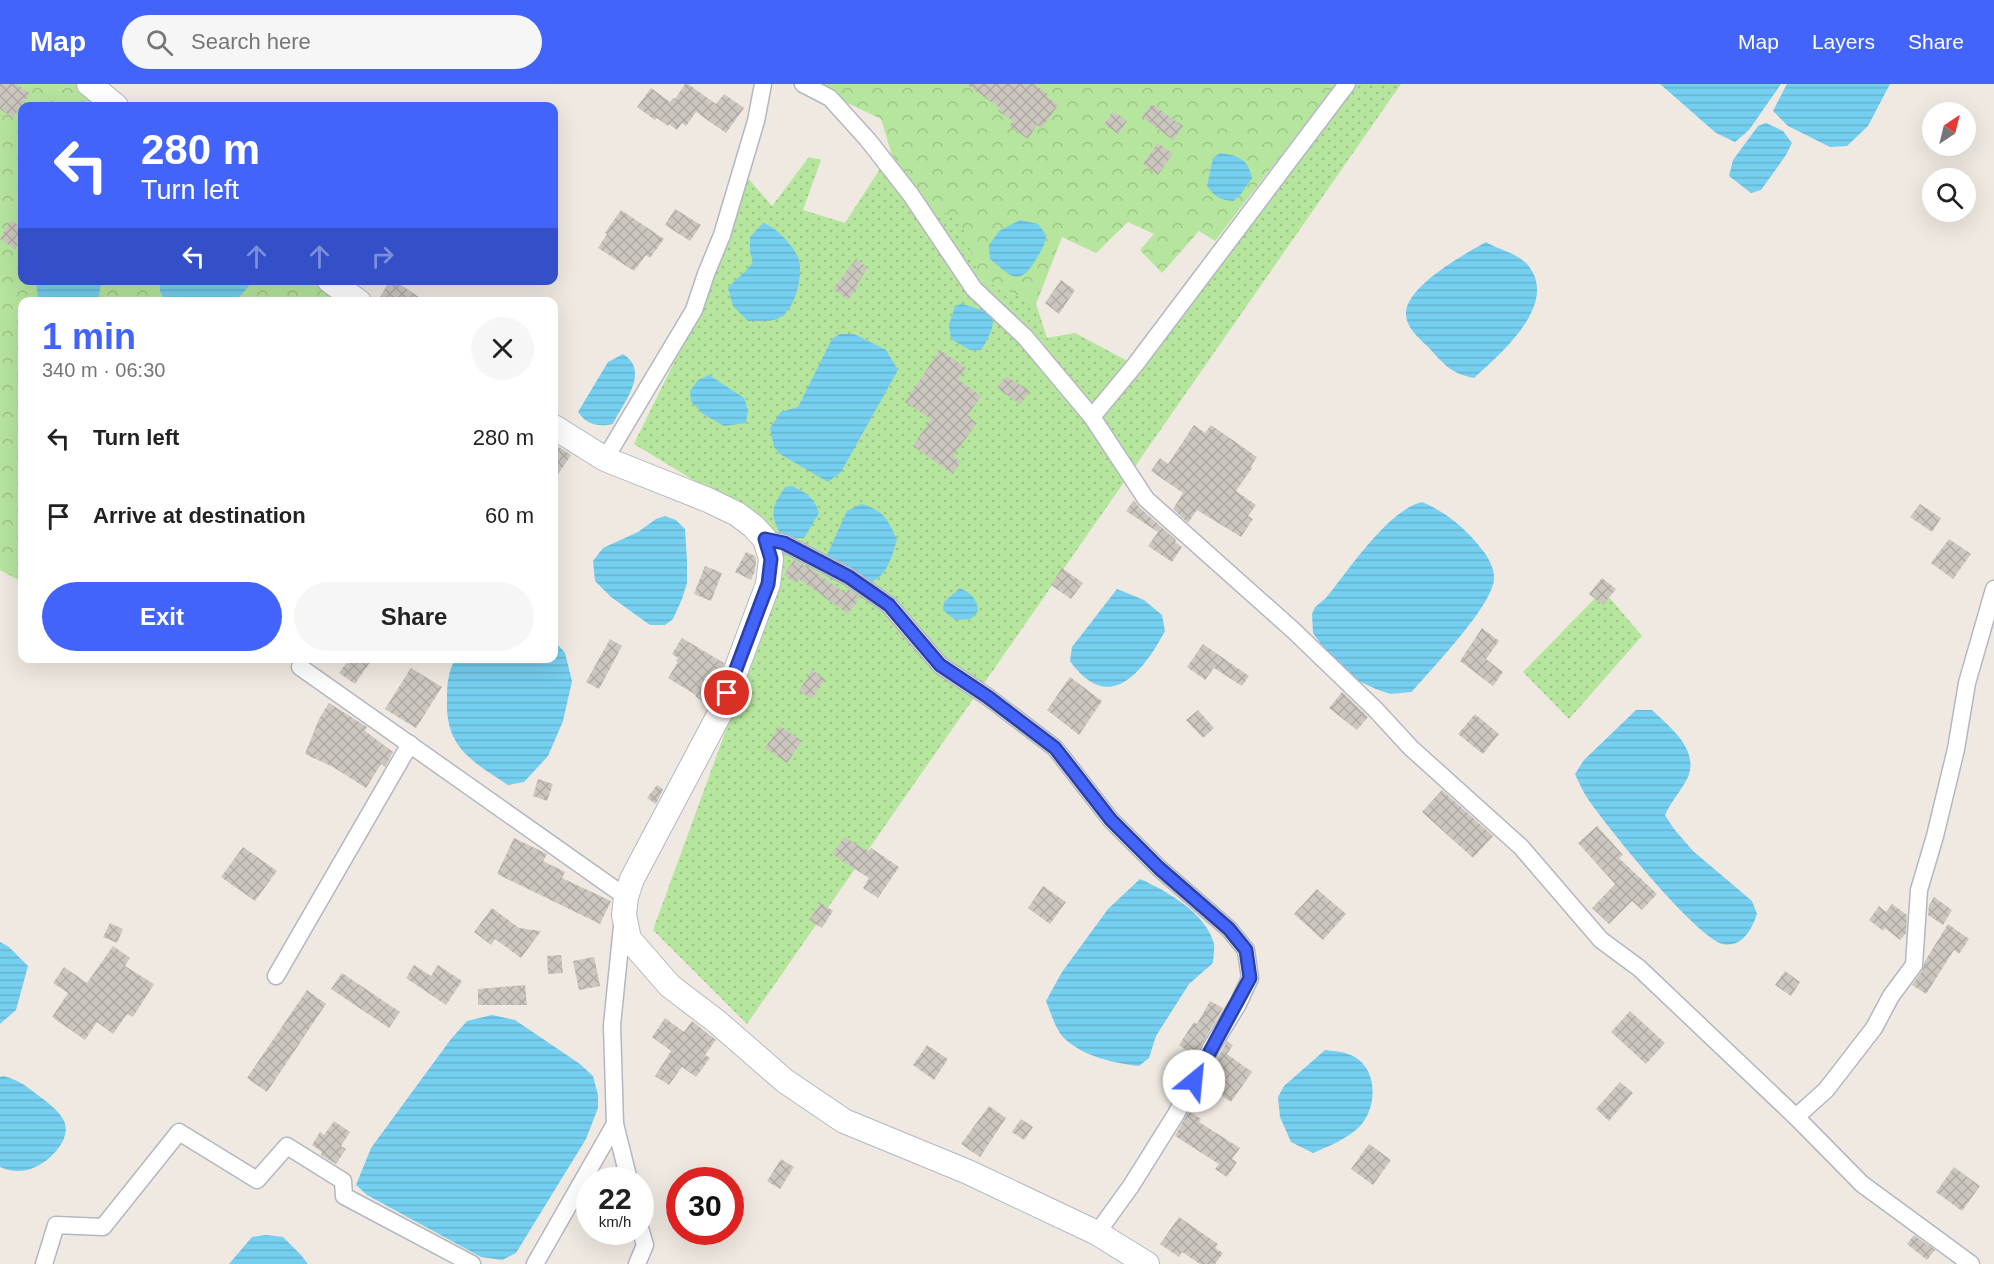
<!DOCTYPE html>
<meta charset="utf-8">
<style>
body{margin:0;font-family:Arial,sans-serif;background:#f6f6f6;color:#222;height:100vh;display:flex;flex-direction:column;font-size:22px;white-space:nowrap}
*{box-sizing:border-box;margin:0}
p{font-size:20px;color:#767676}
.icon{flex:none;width:33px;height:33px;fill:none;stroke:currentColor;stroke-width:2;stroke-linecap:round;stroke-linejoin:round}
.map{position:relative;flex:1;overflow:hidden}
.details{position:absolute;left:18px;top:213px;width:540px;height:366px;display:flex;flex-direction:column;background:#fff;border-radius:12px;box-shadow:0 6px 24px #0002}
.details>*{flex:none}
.top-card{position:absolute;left:18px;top:18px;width:540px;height:183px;border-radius:12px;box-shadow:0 6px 24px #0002;background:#4264fb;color:#fff;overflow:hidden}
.needle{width:39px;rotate:35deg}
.controls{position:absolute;left:1922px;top:18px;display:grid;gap:12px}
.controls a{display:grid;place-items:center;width:54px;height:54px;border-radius:50%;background:#fff;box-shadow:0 6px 24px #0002;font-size:30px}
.speed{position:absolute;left:576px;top:1083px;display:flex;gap:12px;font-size:30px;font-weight:700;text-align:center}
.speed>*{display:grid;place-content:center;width:78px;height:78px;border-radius:50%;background:#fff;box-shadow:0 6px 24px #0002;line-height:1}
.speed small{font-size:15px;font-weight:400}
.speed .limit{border:9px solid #d22;background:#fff;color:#111}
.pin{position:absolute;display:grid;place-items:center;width:51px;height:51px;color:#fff;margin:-26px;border:3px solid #fff;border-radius:50%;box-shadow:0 2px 6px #0007}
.me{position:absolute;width:66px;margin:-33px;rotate:28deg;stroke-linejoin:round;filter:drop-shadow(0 0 4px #0008)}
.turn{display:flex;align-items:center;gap:21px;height:126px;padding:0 24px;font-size:27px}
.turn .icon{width:78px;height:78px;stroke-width:2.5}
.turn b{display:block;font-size:42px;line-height:51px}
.lanes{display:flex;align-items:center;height:57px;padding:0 24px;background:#0003;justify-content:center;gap:30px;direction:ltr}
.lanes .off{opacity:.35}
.round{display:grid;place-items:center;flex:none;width:63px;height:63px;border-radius:32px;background:#f6f6f6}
.summary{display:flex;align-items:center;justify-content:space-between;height:102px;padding:0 24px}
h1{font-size:36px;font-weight:600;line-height:45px;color:#4264fb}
.primary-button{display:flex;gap:12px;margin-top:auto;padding:12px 24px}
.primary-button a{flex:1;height:69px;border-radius:36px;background:#4264fb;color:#fff;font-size:24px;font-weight:600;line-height:69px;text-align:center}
.primary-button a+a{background:#f6f6f6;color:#222}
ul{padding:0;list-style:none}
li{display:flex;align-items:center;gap:18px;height:78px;padding:0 24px}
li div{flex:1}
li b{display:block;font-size:22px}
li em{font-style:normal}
header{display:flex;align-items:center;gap:36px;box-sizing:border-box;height:84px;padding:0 30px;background:#4264fb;color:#fff}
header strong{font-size:28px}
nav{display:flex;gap:33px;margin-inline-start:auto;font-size:21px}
.search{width:420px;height:54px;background:#f6f6f6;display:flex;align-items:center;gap:15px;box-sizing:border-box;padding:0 21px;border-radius:33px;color:#767676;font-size:22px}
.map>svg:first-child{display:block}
.forest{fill:url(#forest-crowns)}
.park{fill:url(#park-dots)}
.water{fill:url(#water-rules)}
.building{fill:url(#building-cross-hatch)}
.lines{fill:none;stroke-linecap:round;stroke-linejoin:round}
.street-casing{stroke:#b4b7c1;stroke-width:19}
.secondary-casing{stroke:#b4b7c1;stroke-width:26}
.street{stroke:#fff;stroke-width:16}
.secondary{stroke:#fff;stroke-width:24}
.route-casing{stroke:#2b41a3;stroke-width:15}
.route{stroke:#4264fb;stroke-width:10}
</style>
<header>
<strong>Map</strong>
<div class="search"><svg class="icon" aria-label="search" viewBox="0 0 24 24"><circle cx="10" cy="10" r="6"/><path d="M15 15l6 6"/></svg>Search here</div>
<nav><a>Map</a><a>Layers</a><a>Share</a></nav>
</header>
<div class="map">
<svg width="1994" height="1180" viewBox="0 0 1994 1180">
<defs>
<pattern id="forest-crowns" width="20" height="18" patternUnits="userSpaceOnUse" patternTransform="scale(1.5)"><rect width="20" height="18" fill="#b6e59e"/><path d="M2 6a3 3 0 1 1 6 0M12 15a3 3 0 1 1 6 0" fill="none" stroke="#9dc588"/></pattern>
<pattern id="park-dots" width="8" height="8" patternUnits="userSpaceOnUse" patternTransform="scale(1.5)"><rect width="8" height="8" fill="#b6e59e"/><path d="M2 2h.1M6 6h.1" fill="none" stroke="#9dc588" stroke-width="1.8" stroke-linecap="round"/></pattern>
<pattern id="water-rules" width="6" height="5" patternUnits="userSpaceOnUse" patternTransform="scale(1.5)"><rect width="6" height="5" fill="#75cff0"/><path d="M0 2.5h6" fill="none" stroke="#66b2ce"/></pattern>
<pattern id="building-cross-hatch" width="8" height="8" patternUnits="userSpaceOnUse" patternTransform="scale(1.5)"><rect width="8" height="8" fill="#cbc7bf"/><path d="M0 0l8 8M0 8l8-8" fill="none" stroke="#afaba4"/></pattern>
</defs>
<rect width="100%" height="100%" fill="#efe9e1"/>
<g class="forest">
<polygon points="0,0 80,0 107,22 22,22 22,196 317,196 335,211 330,218 22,218 22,498 0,486"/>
<polygon points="808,0 1336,0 1215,157 1199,147 1162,189 1140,166 1154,150 1128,138 1096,169 1062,153 1036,220 980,195 919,119 891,68 881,35"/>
</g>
<g class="park">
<polygon points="1357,0 1401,0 747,940 653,846 742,602 779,478 761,437 634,360 692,242 748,94 772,122 809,73 821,76 803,126 845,139 891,68 919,119 960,135 980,195 1036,220 1047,254 1075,249 1135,281 1137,294"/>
<polygon points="1603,506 1642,552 1569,635 1523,588"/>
</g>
<g class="water">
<polygon points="1660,0 1781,0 1749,46 1735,58 1716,49"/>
<polygon points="1787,0 1890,0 1868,42 1847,62 1830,63 1788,42 1773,27"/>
<polygon points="1766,39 1783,47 1792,59 1786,71 1761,106 1751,109 1729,92 1733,76 1758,42"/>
<path d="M 1220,69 C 1239,72 1247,74 1252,94 L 1241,110 L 1233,117 C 1220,116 1215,113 1207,102 L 1213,74 Z"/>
<path d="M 1020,136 L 1038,140 L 1046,151 C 1045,162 1041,167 1035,177 C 1018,205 1009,190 990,175 L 989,161 L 999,147 Z"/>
<path d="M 763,139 C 775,142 796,164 799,176 C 803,193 795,228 777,235 C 769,238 757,236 748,237 L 733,222 L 728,204 C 736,194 746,189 753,178 L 750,168 L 750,153 Z"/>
<path d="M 1486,158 C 1501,167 1523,170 1532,187 C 1554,225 1499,271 1474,294 C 1448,289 1443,278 1426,261 C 1417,252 1407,244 1406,231 C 1404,203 1465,170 1486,158 Z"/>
<polygon points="36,197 99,197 101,199 98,217 41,217 38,214"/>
<polygon points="160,197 160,196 251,197 248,203 235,218 165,217 160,207"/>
<path d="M 962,220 C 996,230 1001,233 981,266 L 970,266 L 951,255 L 949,241 L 955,222 Z"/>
<polygon points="840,250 854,250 886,266 898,286 841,388 828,398 780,370 774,363 770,344 781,328 798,323 832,255"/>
<path d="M 623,270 C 651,288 623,319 613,340 C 598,343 587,341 578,328 L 608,278 Z"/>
<polygon points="709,291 744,314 748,326 746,339 724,342 703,330 691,317 690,307 698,296"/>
<path d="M 792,402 C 807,409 814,414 819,429 L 804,454 L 782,454 C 770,428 770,427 785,403 Z"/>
<path d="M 1422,418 C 1443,427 1459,439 1474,456 C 1483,466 1493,478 1494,492 C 1497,518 1430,586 1412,608 L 1390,610 L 1376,605 L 1350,593 L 1331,574 L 1313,549 L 1312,530 L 1315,523 L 1326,514 C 1348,487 1388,426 1422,418 Z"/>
<path d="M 861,420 C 883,426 888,435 897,456 C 890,477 888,492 866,501 L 836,480 L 827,471 L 847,427 Z"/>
<polygon points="665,432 676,436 685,445 687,476 687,499 682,515 673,535 665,541 650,541 611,513 595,497 593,477 603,464 638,448 656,435"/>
<path d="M 960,504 C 970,509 977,514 978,527 L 971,535 L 955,536 L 943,526 L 944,518 Z"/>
<path d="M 1117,505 L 1144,516 L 1162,531 L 1165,547 C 1143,588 1109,632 1070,577 L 1072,563 Z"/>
<path d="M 554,556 L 565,569 L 572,597 L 563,637 L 548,672 L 524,698 L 508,701 C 472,677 445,664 447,615 C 447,600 448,589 455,575 L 554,574 Z"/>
<path d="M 1636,626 L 1652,626 C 1670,643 1701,667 1687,695 C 1680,708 1671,718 1665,731 L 1674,745 L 1693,767 L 1752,817 L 1757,830 C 1752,845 1742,864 1723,860 C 1696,854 1609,745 1590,718 C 1584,710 1579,699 1575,690 L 1584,676 Z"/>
<path d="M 1140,795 C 1167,807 1206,829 1214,860 C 1215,866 1213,874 1213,879 L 1189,900 L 1156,952 L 1149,974 L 1139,982 C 1114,979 1085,973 1065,955 C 1056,947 1051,929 1046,917 L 1062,888 L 1108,825 Z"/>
<polygon points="0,858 9,863 28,882 16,926 0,940"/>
<polygon points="492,931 515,936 580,980 593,992 598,1011 598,1024 586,1055 516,1169 502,1176 481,1173 367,1111 356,1101 371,1064 451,955 467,937"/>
<path d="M 1325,966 C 1332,967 1341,967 1348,970 C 1379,980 1379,1025 1358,1044 C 1345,1056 1329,1062 1313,1069 L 1291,1058 L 1280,1033 L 1278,1013 L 1284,1002 Z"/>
<path d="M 3,992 C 19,996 26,1002 39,1012 C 47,1018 58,1026 63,1035 C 75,1055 46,1082 27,1086 C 17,1088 9,1087 0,1083 L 0,993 Z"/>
<polygon points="266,1151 283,1153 301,1171 308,1180 229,1180 252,1153"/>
</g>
<g class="building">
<polygon points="0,0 16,0 30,9 13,34 0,25"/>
<polygon points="685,0 688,0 716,20 724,10 744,24 726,49 696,28 686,42 682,39 677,46 669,40 668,42 657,34 655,36 637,23 651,4 670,18 673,14 675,15"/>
<polygon points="966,0 1034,0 1048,10 1047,13 1058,21 1042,44 1037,41 1028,55 1009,42 1013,37 998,27 1000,24"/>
<polygon points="1152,20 1183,42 1173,56 1142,33"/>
<polygon points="1113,28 1127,37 1118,50 1104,40"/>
<polygon points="1158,59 1173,70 1158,91 1143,80"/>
<polygon points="675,125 701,141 690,157 665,141"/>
<polygon points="621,126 664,155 650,174 646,171 634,187 598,164 607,150 605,149"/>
<polygon points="11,136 22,143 22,154 15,165 0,155"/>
<polygon points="856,175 868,184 857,200 859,201 848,216 833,205"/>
<polygon points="390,196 394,196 426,218 377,218"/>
<polygon points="1061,196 1075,206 1059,230 1045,219"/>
<polygon points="940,266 966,284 958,295 981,312 967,332 977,339 953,372 961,378 953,390 913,362 931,335 905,318"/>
<polygon points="1006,292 1030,307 1020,320 997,304"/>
<polygon points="1194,341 1205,349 1211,341 1257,373 1251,382 1252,384 1236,407 1256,421 1248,432 1253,435 1241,453 1197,426 1188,439 1173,425 1183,409 1151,387 1160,374 1168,380"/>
<polygon points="554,360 571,371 554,396"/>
<polygon points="1134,416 1139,423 1176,456 1175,458 1182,463 1172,478 1148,462 1158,448 1126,427"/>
<polygon points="1920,420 1941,434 1932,448 1910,433"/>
<polygon points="1949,455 1971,470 1953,495 1931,479"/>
<polygon points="746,468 755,472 756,476 755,487 751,496 735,488"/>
<polygon points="794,476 812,486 845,509 848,505 860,513 848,530 799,495 796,499 784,491"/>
<polygon points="705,482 722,489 711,517 694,510"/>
<polygon points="1062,484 1083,499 1071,515 1051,501"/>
<polygon points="1602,494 1616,505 1603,521 1589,510"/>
<polygon points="1482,544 1499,557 1486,575 1503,588 1493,602 1460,577"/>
<polygon points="682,554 724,579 708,621 695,612 696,611 668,594 678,578 676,577 678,574 672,570"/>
<polygon points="610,555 622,562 599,605 586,598"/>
<polygon points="1203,560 1249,592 1242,602 1214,584 1205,596 1187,583"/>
<polygon points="350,574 373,574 355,600 339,589"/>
<polygon points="411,584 442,603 416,644 385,625"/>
<polygon points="812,586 825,595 812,615 799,607"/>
<polygon points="1070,593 1102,617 1079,651 1047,626"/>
<polygon points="1342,608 1368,633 1357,646 1329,624"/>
<polygon points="329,619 367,643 365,647 393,668 385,683 381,680 366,704 333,683 305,670 319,635"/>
<polygon points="1198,626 1214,644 1203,654 1186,636"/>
<polygon points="1475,630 1499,650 1483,670 1458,650"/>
<polygon points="780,642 802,657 787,679 765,664"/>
<polygon points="538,695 553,700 547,717 533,712"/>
<polygon points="657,701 663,705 656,720 647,714"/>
<polygon points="1442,706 1493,752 1473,774 1422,728"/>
<polygon points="1597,742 1623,771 1619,774 1657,810 1642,826 1632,817 1609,840 1592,824 1615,800 1578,759"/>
<polygon points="844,753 868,767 871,764 899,783 878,814 863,804 869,794 832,770"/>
<polygon points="514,754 547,770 543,777 565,788 562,794 611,817 600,840 497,790"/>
<polygon points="243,763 277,787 255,817 221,793"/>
<polygon points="1043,802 1066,818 1050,840 1028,824"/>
<polygon points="1317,805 1346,830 1323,856 1294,830"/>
<polygon points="1934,813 1952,826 1943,841 1928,831 1929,821"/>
<polygon points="821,819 833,827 822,844 809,836"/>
<polygon points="1892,820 1907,831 1906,849 1900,856 1885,844 1883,847 1869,836 1879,822 1886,828"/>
<polygon points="492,824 519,844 541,847 521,874 495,855 491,861 474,848"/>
<polygon points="110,839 123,845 117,859 103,853"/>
<polygon points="1948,840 1969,855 1959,870 1954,866 1926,910 1912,901 1922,887 1925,877"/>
<polygon points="113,862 130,874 125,882 154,900 133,933 127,930 113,950 97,938 85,956 52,933 68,909 53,899 64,883 87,899"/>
<polygon points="561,871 563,889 548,890 547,872"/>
<polygon points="594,873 600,902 579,906 573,877"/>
<polygon points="414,881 431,892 438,881 462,897 446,921 406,894"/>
<polygon points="1785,887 1800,898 1791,912 1775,901"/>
<polygon points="342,889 400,928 389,944 331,905"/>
<polygon points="525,901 527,921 478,921 478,905"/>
<polygon points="307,906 326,920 267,1008 247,994"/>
<polygon points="1210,917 1223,924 1195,972 1179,961 1194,938 1197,940"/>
<polygon points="1630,927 1665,959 1646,980 1611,948"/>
<polygon points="665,934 684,948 692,937 716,956 705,971 710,974 696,993 682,983 669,1001 655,992 671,967 652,953"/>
<polygon points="1227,957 1233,961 1227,970 1252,988 1231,1018 1204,999"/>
<polygon points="927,961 948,975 934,996 913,981"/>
<polygon points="1620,998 1633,1009 1609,1037 1596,1025"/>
<polygon points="989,1022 1006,1034 980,1073 961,1060"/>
<polygon points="1189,1027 1201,1035 1199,1038 1240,1064 1232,1075 1237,1078 1227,1093 1215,1085 1219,1080 1175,1052"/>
<polygon points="1021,1035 1033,1043 1024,1056 1012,1048"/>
<polygon points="334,1037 350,1048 341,1062 346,1065 336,1080 321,1071 322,1068 312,1061 320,1048 324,1051"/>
<polygon points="1369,1060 1391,1076 1373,1101 1351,1085"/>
<polygon points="781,1075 794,1083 780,1105 767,1097"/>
<polygon points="1954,1083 1980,1102 1962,1127 1936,1108"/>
<polygon points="1179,1133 1218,1160 1215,1164 1223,1169 1215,1180 1200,1180 1182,1168 1179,1173 1160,1160"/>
<polygon points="1914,1151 1935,1166 1927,1176 1907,1160"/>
</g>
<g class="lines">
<g class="street-casing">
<g id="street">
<polyline points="803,0 830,14 868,56 911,111 974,205 1025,253 1092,333 1146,415 1294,547 1375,625 1411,664 1521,763 1601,856 1639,884 1796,1033 1862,1100 1971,1180"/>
<polyline points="1092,333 1135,281 1347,0"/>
<polyline points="605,375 694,226 706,190 722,151 756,37 763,0"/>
<polyline points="765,455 784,459 849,493 889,521 940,581 988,613 1055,664 1111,736 1159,784 1229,845 1246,866 1250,894 1238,920 1211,964 1176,1030 1131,1102 1097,1149"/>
<polyline points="300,583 626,813"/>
<polyline points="622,842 612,941 615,1040 629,1096"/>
<polyline points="276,892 410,660"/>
<polyline points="1796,1033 1826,1006 1874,944 1891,912 1914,881 1919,806 1935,752 1956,665 1967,599 1994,505"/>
<polyline points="44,1180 56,1141 103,1143 179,1048 257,1096 287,1062 343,1097 344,1112 472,1180"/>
<polyline points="535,1180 615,1040"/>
<polyline points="637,1180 645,1161 640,1144"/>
</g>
</g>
<g class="secondary-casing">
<g id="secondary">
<polyline points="89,0 116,22"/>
<polyline points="329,196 359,218"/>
<polyline points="554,343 605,375 708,416 737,430 753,442 765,455 771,475 768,500 720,629 632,795 626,813 624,831 629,855 670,902 716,937 785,997 844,1037 968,1088 1097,1149 1147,1180"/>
</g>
</g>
<use href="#street" class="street"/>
<use href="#secondary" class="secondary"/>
</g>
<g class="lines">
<g class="route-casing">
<polyline id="route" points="727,609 768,500 771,475 765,455 784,459 849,493 889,521 940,581 988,613 1055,664 1111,736 1159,784 1229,845 1246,866 1250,894 1194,997"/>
</g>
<use href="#route" class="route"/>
</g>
</svg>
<div class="controls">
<a><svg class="needle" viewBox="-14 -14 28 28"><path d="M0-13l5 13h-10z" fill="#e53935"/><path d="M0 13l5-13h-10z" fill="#767676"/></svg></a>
<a><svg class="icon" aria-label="search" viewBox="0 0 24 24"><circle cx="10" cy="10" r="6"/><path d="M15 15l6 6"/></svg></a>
</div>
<div class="speed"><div>22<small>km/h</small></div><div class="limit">30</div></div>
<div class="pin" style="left:727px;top:609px;background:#d93025"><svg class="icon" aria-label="arrive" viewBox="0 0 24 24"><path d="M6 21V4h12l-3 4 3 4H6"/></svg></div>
<svg class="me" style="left:1194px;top:997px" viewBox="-20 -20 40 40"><circle r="19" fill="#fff"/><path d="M0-13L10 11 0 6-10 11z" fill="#4264fb"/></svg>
<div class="top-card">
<div class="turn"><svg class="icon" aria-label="left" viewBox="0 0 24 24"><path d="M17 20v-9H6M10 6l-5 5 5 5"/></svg><div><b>280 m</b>Turn left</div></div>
<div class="lanes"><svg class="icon" aria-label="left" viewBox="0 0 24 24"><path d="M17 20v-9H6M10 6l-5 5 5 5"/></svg><svg class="icon off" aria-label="ahead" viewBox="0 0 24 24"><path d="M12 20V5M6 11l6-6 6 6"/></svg><svg class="icon off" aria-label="ahead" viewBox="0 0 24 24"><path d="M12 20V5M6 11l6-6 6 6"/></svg><svg class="icon off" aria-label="right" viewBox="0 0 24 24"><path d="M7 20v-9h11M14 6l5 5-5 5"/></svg></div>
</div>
<section class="details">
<div class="summary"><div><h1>1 min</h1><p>340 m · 06:30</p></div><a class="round"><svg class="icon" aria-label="close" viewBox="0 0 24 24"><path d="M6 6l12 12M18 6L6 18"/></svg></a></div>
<ul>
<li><svg class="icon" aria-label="left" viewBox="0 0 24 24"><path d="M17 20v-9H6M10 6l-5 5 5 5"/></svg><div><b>Turn left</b></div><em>280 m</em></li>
<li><svg class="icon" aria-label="arrive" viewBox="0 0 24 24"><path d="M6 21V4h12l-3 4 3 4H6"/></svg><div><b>Arrive at destination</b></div><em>60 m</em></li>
</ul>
<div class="primary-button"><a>Exit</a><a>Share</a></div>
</section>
</div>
